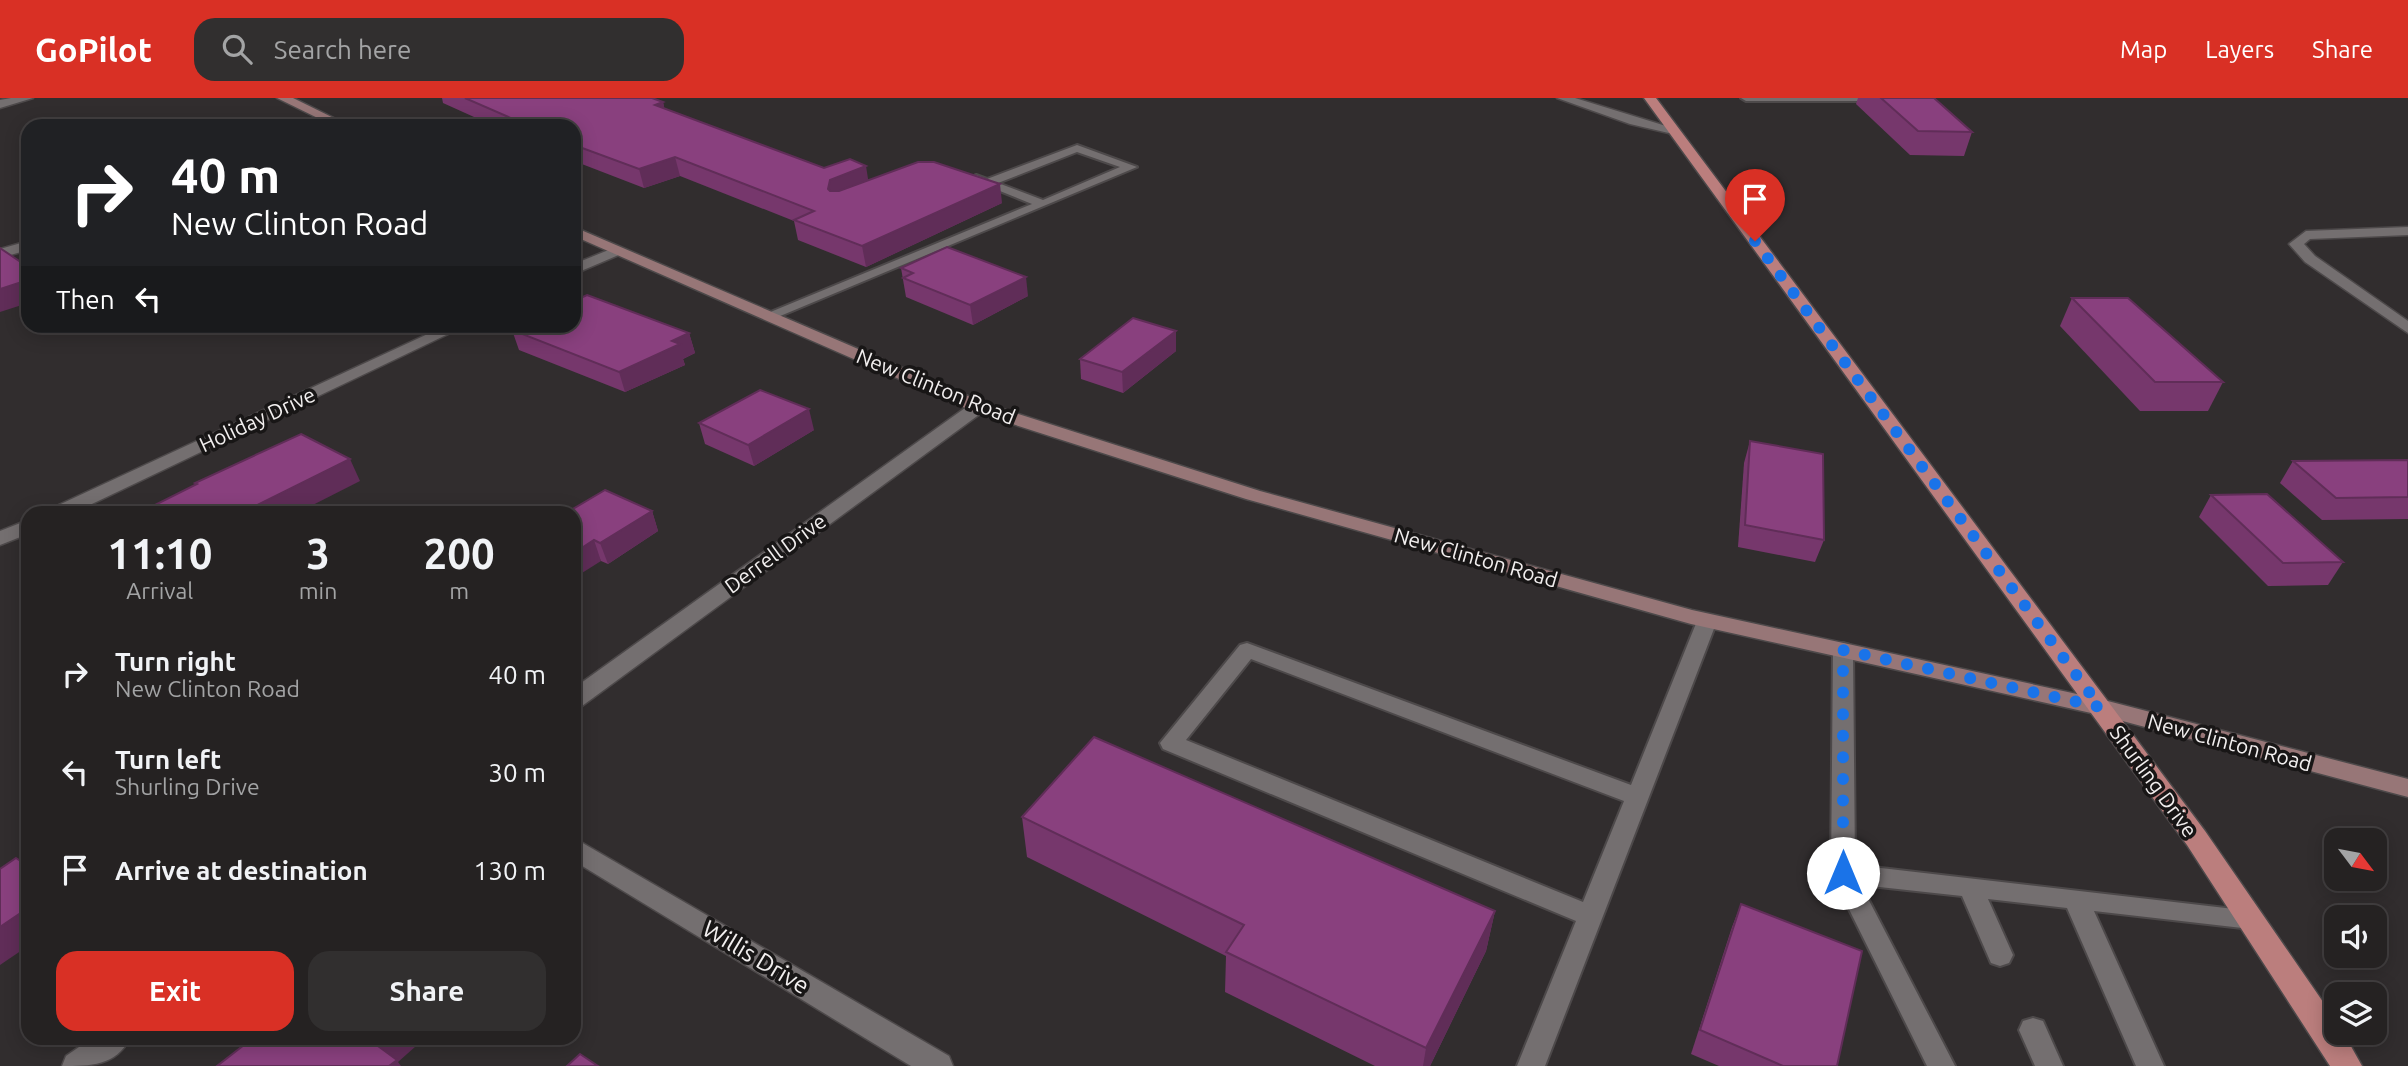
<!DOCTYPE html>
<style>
body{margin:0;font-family:Ubuntu,sans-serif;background:#312f2f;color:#f1f3f6;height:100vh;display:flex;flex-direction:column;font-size:26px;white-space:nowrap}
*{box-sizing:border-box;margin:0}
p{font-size:23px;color:#a3a4a5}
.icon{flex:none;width:38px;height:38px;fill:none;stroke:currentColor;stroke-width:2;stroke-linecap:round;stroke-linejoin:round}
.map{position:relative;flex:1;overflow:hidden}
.details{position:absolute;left:21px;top:408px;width:560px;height:539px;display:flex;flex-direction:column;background:#252222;border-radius:21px;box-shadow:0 4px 18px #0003,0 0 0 2px #423f40}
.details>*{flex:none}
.top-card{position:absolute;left:21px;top:21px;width:560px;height:214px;border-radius:21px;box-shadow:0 4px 18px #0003,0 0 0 2px #423f40;background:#202124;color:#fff;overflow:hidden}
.needle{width:46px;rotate:122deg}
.fabs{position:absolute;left:2324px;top:730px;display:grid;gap:14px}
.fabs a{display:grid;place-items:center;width:63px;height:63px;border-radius:14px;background:#252222;box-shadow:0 4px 18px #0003,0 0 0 2px #423f40;font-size:35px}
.pin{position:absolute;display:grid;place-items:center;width:60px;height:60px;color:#fff;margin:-72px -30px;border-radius:50% 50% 50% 0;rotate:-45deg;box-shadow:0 0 7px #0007}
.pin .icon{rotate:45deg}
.me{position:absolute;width:77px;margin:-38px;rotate:0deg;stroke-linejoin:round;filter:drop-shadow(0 0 5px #0008)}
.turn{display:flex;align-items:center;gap:24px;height:147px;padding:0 35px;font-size:32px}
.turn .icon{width:91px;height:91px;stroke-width:2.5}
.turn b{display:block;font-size:49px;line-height:60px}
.then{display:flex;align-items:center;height:66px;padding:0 35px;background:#0003;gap:14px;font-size:26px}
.eta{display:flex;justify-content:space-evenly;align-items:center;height:119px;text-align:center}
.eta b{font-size:42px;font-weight:700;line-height:49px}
.button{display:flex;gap:14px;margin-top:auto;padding:14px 35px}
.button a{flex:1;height:80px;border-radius:21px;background:#d93025;color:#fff;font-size:28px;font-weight:700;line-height:80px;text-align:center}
.button a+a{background:#312f2f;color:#f1f3f6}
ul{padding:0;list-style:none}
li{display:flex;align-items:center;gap:21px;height:98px;padding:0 35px}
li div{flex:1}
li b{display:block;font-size:26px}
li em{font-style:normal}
header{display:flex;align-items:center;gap:42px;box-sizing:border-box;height:98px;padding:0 35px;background:#d93025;color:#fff}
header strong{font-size:33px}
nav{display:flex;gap:38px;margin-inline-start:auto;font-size:24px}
.search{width:490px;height:63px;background:#312f2f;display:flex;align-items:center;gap:18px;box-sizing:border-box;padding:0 24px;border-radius:21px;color:#a3a4a5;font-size:26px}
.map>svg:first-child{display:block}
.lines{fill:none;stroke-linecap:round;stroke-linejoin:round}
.lane-casing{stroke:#4d494a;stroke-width:4}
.street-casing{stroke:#4d494a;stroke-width:3}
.secondary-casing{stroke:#4d494a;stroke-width:3}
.primary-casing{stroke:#4d494a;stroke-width:3}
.lane{fill:#746f70;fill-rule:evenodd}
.street{fill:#746f70;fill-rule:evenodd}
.secondary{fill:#977677;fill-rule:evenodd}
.primary{fill:#bb7e7d;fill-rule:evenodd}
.wall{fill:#76376c}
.shaded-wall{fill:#602d58}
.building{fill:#89407e;stroke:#602d58;stroke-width:2}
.route{stroke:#1a73e8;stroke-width:12;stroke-dasharray:0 21.6}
.labels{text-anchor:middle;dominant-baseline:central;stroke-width:7;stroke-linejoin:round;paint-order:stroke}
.street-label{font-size:21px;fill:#f2efef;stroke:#181616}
.near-street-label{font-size:24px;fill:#f2efef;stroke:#181616}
</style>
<header>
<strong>GoPilot</strong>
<div class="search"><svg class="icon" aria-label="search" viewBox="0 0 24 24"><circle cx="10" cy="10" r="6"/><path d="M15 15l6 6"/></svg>Search here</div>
<nav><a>Map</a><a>Layers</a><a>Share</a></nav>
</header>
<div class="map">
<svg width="2408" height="968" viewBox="0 0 2408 968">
<rect width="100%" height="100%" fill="#312d2e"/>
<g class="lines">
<g class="lane-casing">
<g id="lane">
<polygon points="1741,0 1874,0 1869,3 1746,3"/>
<path d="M 1077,47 L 1137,69 L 773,221 L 768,222 L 761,218 L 1032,106 L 970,81 L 976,77 L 987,81 ZM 1077,54 L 1120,69 L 1043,102 L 998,85 Z"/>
<path d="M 1707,517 L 1714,518 L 1717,523 L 1545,968 L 1517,968 L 1576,823 L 1163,651 L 1160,645 L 1240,547 L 1247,545 L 1631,687 L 1697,523 L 1700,518 ZM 1251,561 L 1624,703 L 1583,804 L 1186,642 Z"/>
<polygon points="1843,545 1850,547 1853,552 1855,767 2260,814 2264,821 2260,828 2251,831 2094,813 2164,968 2136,968 2067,810 1988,801 2013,857 2009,865 2000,868 1991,865 1962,798 1861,787 1955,968 1927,968 1831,775 1833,552 1836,547"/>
<polygon points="2033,920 2043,923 2063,968 2035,968 2019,932 2023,923"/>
</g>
</g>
<g class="street-casing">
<g id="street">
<polygon points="11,0 33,0 0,10 0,2"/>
<polygon points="1557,0 1575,0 1679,32 1673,36 1630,26"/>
<polygon points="2408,129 2408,137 2310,141 2304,146 2315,158 2408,223 2408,235 2305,164 2289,146 2306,133"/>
<polygon points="28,143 28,152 0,160 0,151"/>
<polygon points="616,149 621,150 623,153 621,156 574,176 574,166"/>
<polygon points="445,228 465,228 73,415 47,415 50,411"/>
<polygon points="978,304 987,309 984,313 582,608 574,610 574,590 972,305"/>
<polygon points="28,422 28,436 0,447 0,433"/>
<polygon points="574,740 949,958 953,968 911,968 574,763"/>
<path d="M 92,940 L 130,940 C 116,968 90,968 62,968 L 66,958 Z"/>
</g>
</g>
<g class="secondary-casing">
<g id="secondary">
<polygon points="277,0 293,0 350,28 334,28"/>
<polygon points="574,129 984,305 1260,393 1692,512 2100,601 2408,681 2408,699 2100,617 1691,526 1246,401 972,313 574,138"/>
</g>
</g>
<g class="primary-casing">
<polygon id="primary" points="1644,0 1656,0 2205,733 2321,901 2336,924 2336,934 2343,934 2362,968 2330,968 2187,747"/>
</g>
<use href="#lane" class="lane"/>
<use href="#street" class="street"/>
<use href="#secondary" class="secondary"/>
<use href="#primary" class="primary"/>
</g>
<g class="wall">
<polygon points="442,0 652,0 663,4 664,10 824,70 868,82 1002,105 866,169 798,142 794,123 680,78 644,90 574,63 574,28 494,28 443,5"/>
<polygon points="1858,0 1934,0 1972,34 1964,58 1910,57 1856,6"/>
<polygon points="901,170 1028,198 973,227 906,199"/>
<polygon points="2072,200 2223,284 2208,313 2140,313 2060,228"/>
<polygon points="512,232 689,235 695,255 683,261 685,267 625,294 519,252"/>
<polygon points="1176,233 1176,253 1123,295 1081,281 1080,261"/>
<polygon points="699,325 814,332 754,368 705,346"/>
<polygon points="1750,343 1824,442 1815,464 1738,449 1744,365"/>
<polygon points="2408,362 2408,421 2322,422 2280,385 2293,363"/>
<polygon points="2211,397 2343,464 2328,487 2268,488 2199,419"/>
<polygon points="652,413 658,433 608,466 601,463 574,415"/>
<polygon points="1022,719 1495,813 1486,853 1430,968 1375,968 1225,894 1226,858 1027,759"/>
<polygon points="1741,806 1837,968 1719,968 1691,956 1732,829"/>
</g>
<g class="shaded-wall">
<polygon points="663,4 667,22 655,7"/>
<polygon points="675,59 680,78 644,90 639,71"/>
<polygon points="866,68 869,87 833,102 828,91 830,82"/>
<polygon points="1000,86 1002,105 866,169 862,148"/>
<polygon points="1026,179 1028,198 973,227 970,207"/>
<polygon points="28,182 28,205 0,214 0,191"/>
<polygon points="1176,233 1176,253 1123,295 1122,274"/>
<polygon points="689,235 695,255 683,261 685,267 625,294 619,274 672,243"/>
<polygon points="809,311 814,332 754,368 748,347"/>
<polygon points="350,361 360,383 297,415 241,415"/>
<polygon points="652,413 658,433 608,466 600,445"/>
<polygon points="594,442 601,463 574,480 574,455"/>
<polygon points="28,810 28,848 0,867 0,829"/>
<polygon points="1495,813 1486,853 1430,968 1423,968 1426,950"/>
<polygon points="367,940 425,940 398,964 401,968 386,968"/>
</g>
<g class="building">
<polygon points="465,0 652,0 663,4 655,7 824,70 850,61 866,68 830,82 828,91 830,93 839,93 918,64 934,64 1000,86 862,148 794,122 814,113 675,59 639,71 574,47 574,28 529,28"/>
<polygon points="1881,0 1934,0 1972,34 1918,33"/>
<polygon points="947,149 1026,179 970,207 903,180 913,175 901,170"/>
<polygon points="0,150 28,169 28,182 0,191"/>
<polygon points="587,197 689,235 672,243 680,246 619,274 512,232 521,228 574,228 574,203"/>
<polygon points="2072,200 2128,200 2223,284 2155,284"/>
<polygon points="1133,220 1176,233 1122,274 1080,261"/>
<polygon points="760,292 809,311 748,347 699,325"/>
<polygon points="301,336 350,361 241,415 139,415 197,386 195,385"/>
<polygon points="1750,343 1823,356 1824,442 1745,427"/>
<polygon points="2408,362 2408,399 2336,400 2293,363"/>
<polygon points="605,392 652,413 600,445 594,442 574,455 574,415 566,415"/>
<polygon points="2267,396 2343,464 2283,465 2211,397"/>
<polygon points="444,410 455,415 437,415"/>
<polygon points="1094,639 1495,813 1426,950 1226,854 1244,827 1022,719"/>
<polygon points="16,760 28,768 28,810 0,829 0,771"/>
<polygon points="1741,806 1862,853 1837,968 1783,968 1700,932"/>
<polygon points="253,940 367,940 397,962 389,968 217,968"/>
<polygon points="580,956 598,968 567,968"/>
</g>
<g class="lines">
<polyline class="route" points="1755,143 2100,609 1843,552 1843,775"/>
</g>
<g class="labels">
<g class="street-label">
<text transform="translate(936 288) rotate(22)">New Clinton Road</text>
<text transform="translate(257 321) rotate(-25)">Holiday Drive</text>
<text transform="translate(775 455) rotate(-36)">Derrell Drive</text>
<text transform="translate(1476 459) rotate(16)">New Clinton Road</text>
<text transform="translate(2230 644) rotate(15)">New Clinton Road</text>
<text transform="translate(2154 683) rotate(54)">Shurling Drive</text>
</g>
<g class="near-street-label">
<text transform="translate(756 859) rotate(31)">Willis Drive</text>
</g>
</g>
</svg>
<div class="fabs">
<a><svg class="needle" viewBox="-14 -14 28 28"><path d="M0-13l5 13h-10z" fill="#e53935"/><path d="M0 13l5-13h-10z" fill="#a3a4a5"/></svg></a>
<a><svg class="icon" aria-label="sound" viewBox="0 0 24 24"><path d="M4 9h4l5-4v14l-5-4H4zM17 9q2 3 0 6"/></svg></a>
<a><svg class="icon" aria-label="layers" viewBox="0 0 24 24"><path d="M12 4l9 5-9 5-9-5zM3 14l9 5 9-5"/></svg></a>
</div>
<div class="pin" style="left:1755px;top:143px;background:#d93025"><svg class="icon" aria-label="arrive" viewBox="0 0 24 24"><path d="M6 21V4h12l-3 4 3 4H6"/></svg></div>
<svg class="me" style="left:1843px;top:775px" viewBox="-20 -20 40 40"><circle r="19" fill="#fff"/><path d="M0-13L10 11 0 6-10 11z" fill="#1a73e8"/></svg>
<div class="top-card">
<div class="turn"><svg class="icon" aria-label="right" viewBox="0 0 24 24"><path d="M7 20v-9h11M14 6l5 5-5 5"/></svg><div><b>40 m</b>New Clinton Road</div></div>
<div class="then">Then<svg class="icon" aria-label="left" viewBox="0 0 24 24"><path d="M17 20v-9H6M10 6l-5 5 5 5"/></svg></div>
</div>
<section class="details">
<div class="eta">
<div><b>11:10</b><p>Arrival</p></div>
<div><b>3</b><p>min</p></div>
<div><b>200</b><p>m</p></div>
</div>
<ul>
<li><svg class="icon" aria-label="right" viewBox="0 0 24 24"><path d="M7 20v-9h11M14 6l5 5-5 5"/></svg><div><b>Turn right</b><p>New Clinton Road</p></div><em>40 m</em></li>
<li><svg class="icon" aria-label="left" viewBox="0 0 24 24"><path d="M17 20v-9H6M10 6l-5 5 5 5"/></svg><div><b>Turn left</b><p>Shurling Drive</p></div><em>30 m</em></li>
<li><svg class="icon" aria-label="arrive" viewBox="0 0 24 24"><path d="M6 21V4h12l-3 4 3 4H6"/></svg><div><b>Arrive at destination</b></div><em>130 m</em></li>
</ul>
<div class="button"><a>Exit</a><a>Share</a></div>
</section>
</div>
